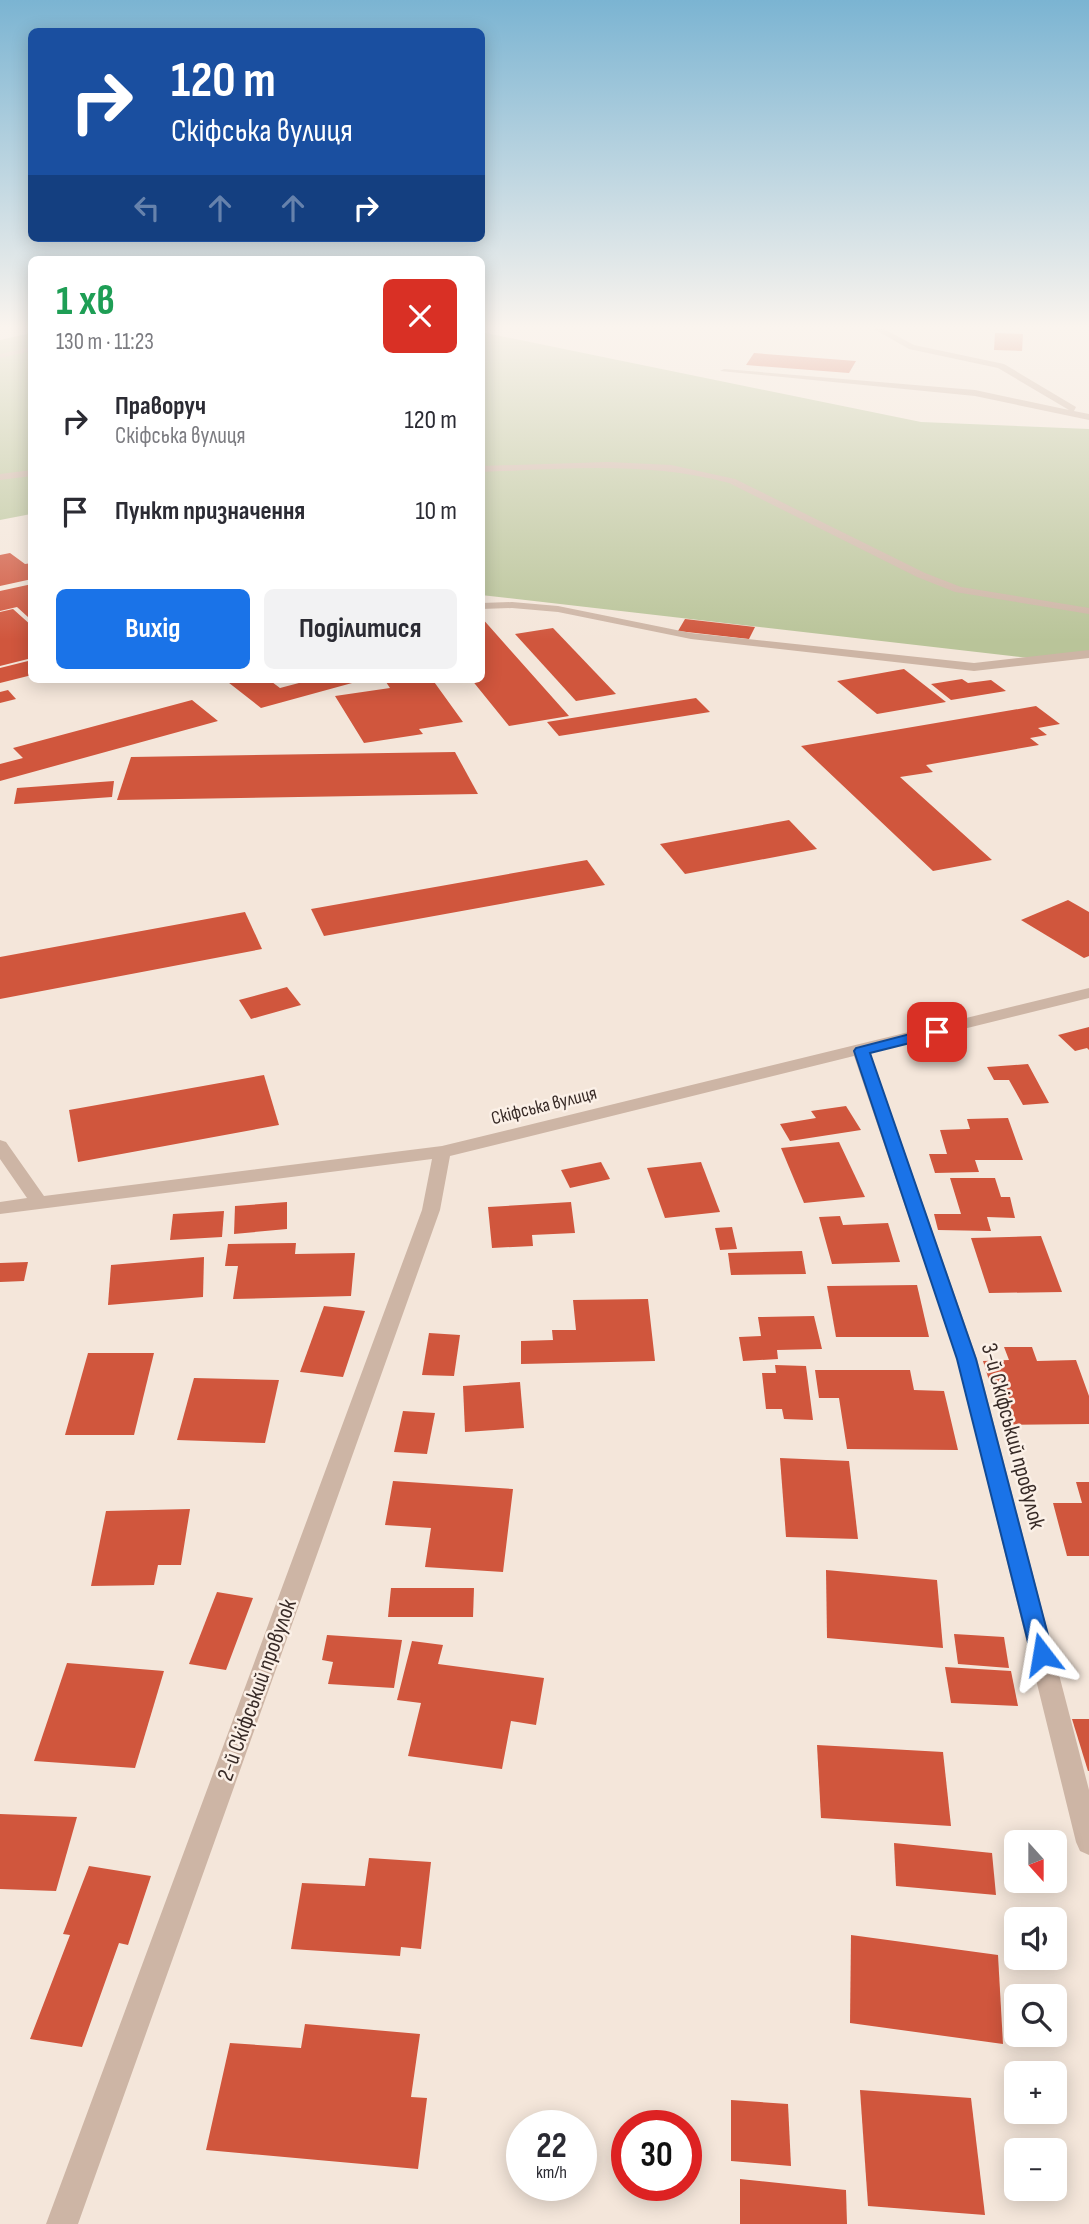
<!DOCTYPE html>
<html lang="uk">
<meta charset="utf-8">
<style>
body{margin:0;font-family:"Sofia Sans Condensed",sans-serif;background:#f2f2f3;color:#2b2b33;height:100vh;display:flex;flex-direction:column;font-size:26px;white-space:nowrap}
*{box-sizing:border-box;margin:0}
p{font-size:23px;color:#7c7c81}
.icon{flex:none;width:38px;height:38px;fill:none;stroke:currentColor;stroke-width:2;stroke-linecap:round;stroke-linejoin:round}
.map{position:relative;flex:1;overflow:hidden}
.side{position:absolute;left:28px;top:256px;width:457px;height:427px;display:flex;flex-direction:column;background:#fff;border-radius:10px;box-shadow:0 4px 18px #0003}
.side>*{flex:none}
.top-card{position:absolute;left:28px;top:28px;width:457px;height:214px;border-radius:10px;box-shadow:0 4px 18px #0003;background:#1a4fa0;color:#fff;overflow:hidden}
.needle{width:46px;rotate:159deg}
.tools{position:absolute;left:1004px;top:1830px;display:grid;gap:14px}
.tools a{display:grid;place-items:center;width:63px;height:63px;border-radius:10px;background:#fff;box-shadow:0 4px 18px #0003;font-size:35px}
.speed{position:absolute;left:506px;top:2110px;display:flex;gap:14px;font-size:35px;font-weight:700;text-align:center}
.speed>*{display:grid;place-content:center;width:91px;height:91px;border-radius:50%;background:#fff;box-shadow:0 4px 18px #0003;line-height:1}
.speed small{font-size:18px;font-weight:400}
.speed .limit{border:10px solid #d22;background:#fff;color:#111}
.pin{position:absolute;display:grid;place-items:center;width:60px;height:60px;color:#fff;margin:-30px;border-radius:14px;box-shadow:0 4px 10px #0006}
.me{position:absolute;width:77px;margin:-38px;rotate:346deg;stroke-linejoin:round;filter:drop-shadow(0 0 5px #0008)}
.turn{display:flex;align-items:center;gap:24px;height:147px;padding:0 28px;font-size:32px}
.turn .icon{width:91px;height:91px;stroke-width:2.5}
.turn b{display:block;font-size:49px;line-height:60px}
.lanes{display:flex;align-items:center;height:66px;padding:0 28px;background:#0003;justify-content:center;gap:35px;direction:ltr}
.lanes .off{opacity:.35}
.round{display:grid;place-items:center;flex:none;width:74px;height:74px;border-radius:10px;background:#f2f2f3}
.overview{display:flex;align-items:center;justify-content:space-between;height:119px;padding:0 28px}
h1{font-size:42px;font-weight:700;line-height:52px;color:#1e9e55}
.action{display:flex;gap:14px;margin-top:auto;padding:14px 28px}
.action a{flex:1;height:80px;border-radius:10px;background:#1a73e8;color:#fff;font-size:28px;font-weight:700;line-height:80px;text-align:center}
.action a+a{background:#f2f2f3;color:#2b2b33}
ul{padding:0;list-style:none}
li{display:flex;align-items:center;gap:21px;height:91px;padding:0 28px}
li div{flex:1}
li b{display:block;font-size:26px}
li em{font-style:normal}
.map>svg:first-child{display:block}
.green{fill:#b9c499}
.building{fill:#d0563d}
.lines{fill:none;stroke-linecap:round;stroke-linejoin:round}
.minor{fill:#cdb5a5;fill-rule:evenodd}
.route{fill:#1a73e8;stroke:#114b97;stroke-width:2}
.labels{text-anchor:middle;dominant-baseline:central;stroke-width:5;stroke-linejoin:round;paint-order:stroke}
.street-label{font-size:19px;fill:#382b27;stroke:#fbf0e7}
.near-street-label{font-size:23px;fill:#382b27;stroke:#fbf0e7}
</style>
<div class="map">
<svg width="1089" height="2224" viewBox="0 0 1089 2224">
<rect width="100%" height="100%" fill="#f4e6da"/>
<g class="green">
<polygon points="481,332 921,422 1089,429 1089,654 1047,660 481,595"/>
<polygon points="31,333 31,514 0,520 0,340"/>
</g>
<g class="building">
<polygon points="995,333 1023,334 1022,351 994,350"/>
<polygon points="754,353 856,361 849,373 746,365"/>
<polygon points="10,553 25,564 32,563 32,579 0,586 0,555"/>
<polygon points="32,584 32,616 28,617 17,607 0,611 0,591"/>
<polygon points="13,609 32,626 32,658 0,666 0,612"/>
<polygon points="481,617 569,716 509,726 471,679 481,679"/>
<polygon points="685,619 755,627 749,639 678,631"/>
<polygon points="553,628 616,694 576,701 515,634"/>
<polygon points="32,660 32,675 0,683 0,668"/>
<polygon points="904,669 946,702 877,714 837,681"/>
<polygon points="224,679 268,679 280,688 314,679 363,680 261,708"/>
<polygon points="384,679 432,679 463,722 419,729 423,734 364,743 335,696 390,688"/>
<polygon points="962,679 968,683 991,680 1006,691 951,700 931,684"/>
<polygon points="8,690 16,699 0,703 0,692"/>
<polygon points="696,698 710,712 559,736 547,722"/>
<polygon points="192,700 218,721 0,781 0,764 23,758 13,748"/>
<polygon points="1036,706 1060,724 1038,728 1047,735 1030,738 1039,745 926,765 933,772 900,777 992,860 933,871 801,746"/>
<polygon points="455,752 478,794 117,800 131,757"/>
<polygon points="114,781 112,797 14,804 17,788"/>
<polygon points="789,820 817,849 685,874 660,844"/>
<polygon points="587,860 605,885 324,936 311,909"/>
<polygon points="1068,900 1089,912 1089,956 1084,958 1021,920"/>
<polygon points="245,912 262,949 0,999 0,957"/>
<polygon points="287,987 301,1005 251,1019 239,1000"/>
<polygon points="1089,1027 1089,1050 1087,1048 1075,1051 1058,1035"/>
<polygon points="1028,1064 1049,1103 1023,1105 1009,1080 994,1080 987,1067"/>
<polygon points="264,1075 279,1125 78,1162 69,1110"/>
<polygon points="846,1106 861,1130 790,1141 780,1124 816,1118 811,1111"/>
<polygon points="1008,1118 1023,1160 975,1160 979,1172 935,1173 929,1154 947,1154 940,1130 970,1129 967,1119"/>
<polygon points="839,1142 865,1197 804,1203 781,1148"/>
<polygon points="601,1162 610,1179 570,1188 561,1170"/>
<polygon points="701,1162 720,1212 665,1218 647,1168"/>
<polygon points="950,1178 995,1178 1001,1197 1010,1197 1015,1218 987,1217 991,1231 938,1230 934,1214 961,1214"/>
<polygon points="287,1202 287,1229 234,1234 235,1206"/>
<polygon points="571,1202 575,1233 532,1235 533,1246 492,1248 488,1207"/>
<polygon points="224,1211 222,1237 170,1240 173,1214"/>
<polygon points="840,1216 843,1225 888,1223 900,1262 832,1264 819,1217"/>
<polygon points="732,1227 737,1249 720,1250 715,1228"/>
<polygon points="1041,1236 1062,1292 989,1293 971,1238"/>
<polygon points="296,1243 295,1254 355,1253 351,1296 233,1299 238,1266 225,1266 228,1244"/>
<polygon points="802,1251 806,1274 731,1275 728,1253"/>
<polygon points="204,1257 203,1297 108,1305 111,1265"/>
<polygon points="28,1262 24,1281 0,1282 0,1263"/>
<polygon points="917,1285 929,1337 836,1337 827,1286"/>
<polygon points="648,1299 655,1361 521,1364 521,1341 553,1340 552,1330 576,1330 573,1300"/>
<polygon points="324,1306 365,1311 343,1377 300,1372"/>
<polygon points="814,1316 822,1349 777,1350 778,1359 743,1361 739,1337 761,1336 758,1317"/>
<polygon points="429,1333 460,1335 454,1376 422,1375"/>
<polygon points="1004,1347 1032,1347 1037,1361 1076,1360 1089,1396 1089,1424 1003,1425 983,1361 1009,1360"/>
<polygon points="88,1353 154,1353 134,1435 65,1435"/>
<polygon points="775,1365 806,1366 813,1420 784,1419 782,1409 766,1409 762,1373 776,1373"/>
<polygon points="815,1370 910,1370 914,1390 944,1391 958,1450 847,1449 839,1398 819,1398"/>
<polygon points="194,1378 279,1380 265,1443 177,1440"/>
<polygon points="520,1382 524,1428 465,1432 463,1386"/>
<polygon points="403,1411 435,1413 427,1454 394,1452"/>
<polygon points="780,1458 849,1461 858,1539 786,1537"/>
<polygon points="393,1481 513,1489 503,1572 425,1567 431,1528 385,1525"/>
<polygon points="1076,1482 1089,1482 1089,1556 1067,1556 1053,1503 1082,1503"/>
<polygon points="190,1509 181,1565 158,1565 154,1585 91,1586 106,1511"/>
<polygon points="826,1570 937,1580 943,1648 827,1638"/>
<polygon points="391,1588 474,1588 473,1617 388,1617"/>
<polygon points="217,1592 253,1598 226,1670 189,1664"/>
<polygon points="954,1634 1004,1637 1009,1668 958,1664"/>
<polygon points="327,1635 402,1640 394,1688 328,1684 333,1662 322,1660"/>
<polygon points="412,1641 443,1645 438,1664 544,1678 536,1725 511,1721 502,1769 408,1756 421,1703 397,1700"/>
<polygon points="67,1663 164,1671 135,1768 34,1761"/>
<polygon points="945,1667 1011,1671 1018,1706 951,1703"/>
<polygon points="1072,1719 1089,1719 1089,1771 1088,1771"/>
<polygon points="817,1745 943,1752 951,1826 821,1818"/>
<polygon points="0,1814 77,1817 56,1891 0,1889"/>
<polygon points="894,1843 992,1853 996,1895 896,1886"/>
<polygon points="369,1858 431,1862 421,1949 401,1947 400,1956 291,1949 302,1883 365,1886"/>
<polygon points="89,1866 151,1876 128,1945 119,1943 82,2047 30,2039 70,1935 63,1934"/>
<polygon points="851,1935 998,1955 1003,2044 850,2023"/>
<polygon points="305,2024 420,2034 411,2097 427,2098 418,2169 206,2150 230,2043 301,2048"/>
<polygon points="860,2090 971,2098 985,2215 868,2206"/>
<polygon points="731,2100 788,2104 791,2166 731,2161"/>
<polygon points="740,2179 846,2190 847,2224 740,2224"/>
</g>
<g class="lines">
<g class="minor">
<polygon points="874,329 884,329 914,345 1004,364 1076,407 1074,411 1089,414 1089,420 975,396 720,371 724,369 975,390 1069,410 998,368 909,349"/>
<polygon points="32,347 32,351 0,358 0,354"/>
<path d="M 608,462 L 671,465 L 735,479 L 925,573 L 961,587 L 1089,608 L 1089,614 L 955,592 L 917,577 L 729,483 C 647,461 565,469 481,472 L 481,466 Z"/>
<polygon points="32,470 32,476 0,480 0,474"/>
<polygon points="512,602 558,606 691,633 974,663 1089,650 1089,658 974,671 691,639 558,612 512,608 481,609 481,603"/>
<polygon points="1089,988 1089,998 870,1052 977,1359 1089,1790 1089,1855 1080,1851 1076,1842 957,1359 854,1056 450,1156 440,1210 78,2224 46,2224 422,1210 432,1159 0,1214 0,1202 27,1198 0,1159 0,1140 6,1142 44,1196 442,1146"/>
</g>
</g>
<linearGradient id="sky" x2="0" y2="1"><stop stop-color="#7bb4d2"/><stop offset="0.51" stop-color="#faf4ee"/><stop offset="1" stop-color="#faf4ee" stop-opacity="0"/></linearGradient>
<rect width="1089" height="641" fill="url(#sky)"/>
<polygon class="route" points="937,1027 942,1028 945,1032 942,1035 870,1053 976,1359 1053,1654 1049,1661 1042,1664 1034,1661 1031,1654 957,1359 854,1051 856,1048"/>
<g class="labels">
<g class="street-label">
<text transform="translate(544 1106) rotate(-14)">Скіфська вулиця</text>
</g>
<g class="near-street-label">
<text transform="translate(1013 1436) rotate(75)">3-й Скіфський провулок</text>
<text transform="translate(257 1690) rotate(-70)">2-й Скіфський провулок</text>
</g>
</g>
</svg>
<div class="tools">
<a><svg class="needle" viewBox="-14 -14 28 28"><path d="M0-13l5 13h-10z" fill="#e53935"/><path d="M0 13l5-13h-10z" fill="#7c7c81"/></svg></a>
<a><svg class="icon" aria-label="sound" viewBox="0 0 24 24"><path d="M4 9h4l5-4v14l-5-4H4zM17 9q2 3 0 6"/></svg></a>
<a><svg class="icon" aria-label="search" viewBox="0 0 24 24"><circle cx="10" cy="10" r="6"/><path d="M15 15l6 6"/></svg></a>
<a>+</a>
<a>−</a>
</div>
<div class="speed"><div>22<small>km/h</small></div><div class="limit">30</div></div>
<div class="pin" style="left:937px;top:1032px;background:#d93025"><svg class="icon" aria-label="arrive" viewBox="0 0 24 24"><path d="M6 21V4h12l-3 4 3 4H6"/></svg></div>
<svg class="me" style="left:1042px;top:1654px" viewBox="-20 -20 40 40"><path d="M0-17L14 15 0 8-14 15z" fill="#1a73e8" stroke="#fff" stroke-width="4"/></svg>
<div class="top-card">
<div class="turn"><svg class="icon" aria-label="right" viewBox="0 0 24 24"><path d="M7 20v-9h11M14 6l5 5-5 5"/></svg><div><b>120 m</b>Скіфська вулиця</div></div>
<div class="lanes"><svg class="icon off" aria-label="left" viewBox="0 0 24 24"><path d="M17 20v-9H6M10 6l-5 5 5 5"/></svg><svg class="icon off" aria-label="ahead" viewBox="0 0 24 24"><path d="M12 20V5M6 11l6-6 6 6"/></svg><svg class="icon off" aria-label="ahead" viewBox="0 0 24 24"><path d="M12 20V5M6 11l6-6 6 6"/></svg><svg class="icon" aria-label="right" viewBox="0 0 24 24"><path d="M7 20v-9h11M14 6l5 5-5 5"/></svg></div>
</div>
<section class="side">
<div class="overview"><div><h1>1 хв</h1><p>130 m · 11:23</p></div><a class="round" style="background:#d93025;color:#fff"><svg class="icon" aria-label="close" viewBox="0 0 24 24"><path d="M6 6l12 12M18 6L6 18"/></svg></a></div>
<ul>
<li><svg class="icon" aria-label="right" viewBox="0 0 24 24"><path d="M7 20v-9h11M14 6l5 5-5 5"/></svg><div><b>Праворуч</b><p>Скіфська вулиця</p></div><em>120 m</em></li>
<li><svg class="icon" aria-label="arrive" viewBox="0 0 24 24"><path d="M6 21V4h12l-3 4 3 4H6"/></svg><div><b>Пункт призначення</b></div><em>10 m</em></li>
</ul>
<div class="action"><a>Вихід</a><a>Поділитися</a></div>
</section>
</div>
